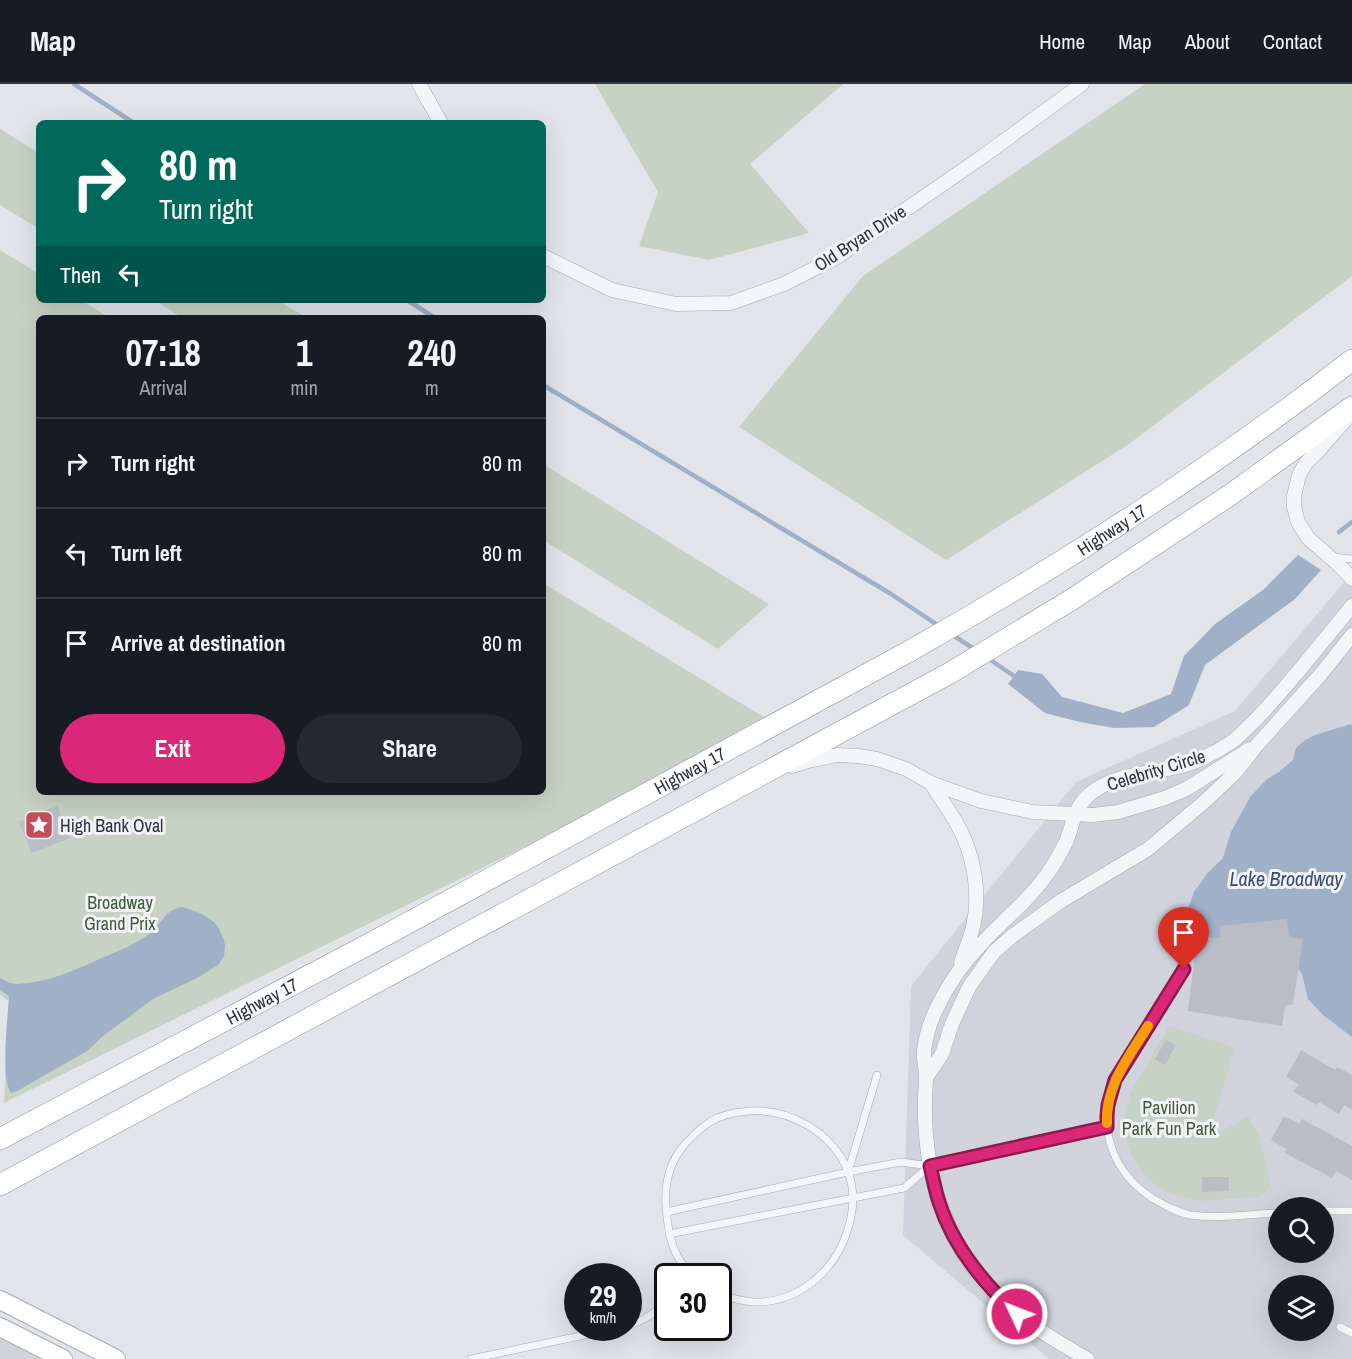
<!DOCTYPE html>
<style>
body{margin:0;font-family:"Archivo Narrow",sans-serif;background:#242831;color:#f1f3f6;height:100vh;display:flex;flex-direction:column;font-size:22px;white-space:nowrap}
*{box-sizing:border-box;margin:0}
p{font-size:20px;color:#9ea1a6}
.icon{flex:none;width:33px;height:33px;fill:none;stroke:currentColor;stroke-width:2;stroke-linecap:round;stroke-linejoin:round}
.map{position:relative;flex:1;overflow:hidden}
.sheet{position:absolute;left:36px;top:231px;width:510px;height:480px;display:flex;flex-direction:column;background:#171b24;border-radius:9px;box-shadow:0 6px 24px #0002}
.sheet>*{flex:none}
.top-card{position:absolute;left:36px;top:36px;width:510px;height:183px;border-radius:9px;box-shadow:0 6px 24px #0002;background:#00695c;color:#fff;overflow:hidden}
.controls{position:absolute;left:1268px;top:1113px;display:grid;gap:12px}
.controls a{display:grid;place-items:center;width:66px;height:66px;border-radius:50%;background:#171b24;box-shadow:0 6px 24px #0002;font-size:30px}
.speed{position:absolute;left:564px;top:1179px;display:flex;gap:12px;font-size:30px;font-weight:700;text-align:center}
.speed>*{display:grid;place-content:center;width:78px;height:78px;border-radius:50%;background:#171b24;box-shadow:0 6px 24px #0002;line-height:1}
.speed small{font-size:15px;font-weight:400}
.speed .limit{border:3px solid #111;border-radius:9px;background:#fff;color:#111}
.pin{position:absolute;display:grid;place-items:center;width:51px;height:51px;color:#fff;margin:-62px -26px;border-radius:50% 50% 50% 0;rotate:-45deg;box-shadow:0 0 6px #0007}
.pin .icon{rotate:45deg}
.me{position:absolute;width:66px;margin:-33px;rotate:313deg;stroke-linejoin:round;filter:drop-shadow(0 0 4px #0008)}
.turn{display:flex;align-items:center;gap:21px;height:126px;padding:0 24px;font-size:27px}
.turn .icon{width:78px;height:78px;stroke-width:2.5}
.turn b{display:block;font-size:42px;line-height:51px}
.then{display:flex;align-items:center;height:57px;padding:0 24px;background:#0003;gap:12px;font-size:22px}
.eta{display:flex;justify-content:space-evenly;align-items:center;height:102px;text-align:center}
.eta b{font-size:36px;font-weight:800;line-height:42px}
.cta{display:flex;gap:12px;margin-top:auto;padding:12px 24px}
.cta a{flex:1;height:69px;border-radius:36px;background:#db2777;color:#fff;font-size:24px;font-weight:800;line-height:69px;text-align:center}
.cta a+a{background:#242831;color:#f1f3f6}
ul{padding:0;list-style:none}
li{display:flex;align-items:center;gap:18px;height:90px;padding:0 24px;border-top:2px solid #363941}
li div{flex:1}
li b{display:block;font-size:22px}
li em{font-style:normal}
header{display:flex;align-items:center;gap:36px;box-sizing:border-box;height:84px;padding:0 30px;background:#171b24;border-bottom:2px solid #363941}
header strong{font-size:28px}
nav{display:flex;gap:33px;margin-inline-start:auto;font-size:21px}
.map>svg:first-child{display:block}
.built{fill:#d0d3db;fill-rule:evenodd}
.green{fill:#c6d2c3}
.water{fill:#9fb0c7}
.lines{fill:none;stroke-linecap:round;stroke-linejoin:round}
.stream{stroke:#9fb0c7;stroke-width:4.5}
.building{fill:#b9bdc6}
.service-casing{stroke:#a7abb3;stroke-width:8}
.minor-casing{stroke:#a7abb3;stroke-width:15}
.secondary-casing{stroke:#a7abb3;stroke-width:20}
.trunk-casing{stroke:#8a919f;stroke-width:22}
.service{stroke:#f4f5f8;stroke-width:7}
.minor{stroke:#f4f5f8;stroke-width:14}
.secondary{stroke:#fff;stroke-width:18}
.trunk{stroke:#fff;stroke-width:21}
.route-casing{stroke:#8e194d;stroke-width:15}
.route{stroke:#db2777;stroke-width:10}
.slow{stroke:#f59e0b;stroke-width:10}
.labels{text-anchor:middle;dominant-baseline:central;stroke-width:6;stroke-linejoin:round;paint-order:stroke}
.street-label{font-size:18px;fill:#2b3140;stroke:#f1f3f7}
.poi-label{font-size:18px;fill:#2b3140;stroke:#f1f3f7;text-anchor:start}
.park-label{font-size:18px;fill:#3e5b39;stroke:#f1f3f7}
.water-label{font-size:20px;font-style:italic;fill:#374e71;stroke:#f1f3f7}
</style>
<header>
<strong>Map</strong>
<nav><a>Home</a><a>Map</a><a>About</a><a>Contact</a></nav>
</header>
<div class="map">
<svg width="1352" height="1275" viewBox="0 0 1352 1275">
<rect width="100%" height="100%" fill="#e1e4e9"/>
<g class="built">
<path d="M 1352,489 L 1352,1275 L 1049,1275 L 903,1151 L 911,902 L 1076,698 L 1235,627 ZM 1278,1124 L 1323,1124 L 1323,1168 L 1278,1168 ZM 1278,1202 L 1323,1202 L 1323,1246 L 1278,1246 Z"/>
<polygon points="0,1243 63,1275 0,1275"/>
</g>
<g class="green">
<polygon points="595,0 843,0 750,80 809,149 709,176 639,162 658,108"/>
<polygon points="1145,0 1352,0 1352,192 1129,360 946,476 739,343 863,192"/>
<polygon points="0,45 39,69 39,145 0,121"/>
<polygon points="0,166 39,190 39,216 81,216 110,234 39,234 39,708 543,708 543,499 775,640 4,1019 9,917 0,911"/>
<polygon points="154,216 277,216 307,234 183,234"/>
<polygon points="543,380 769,520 718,565 543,456"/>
<polygon points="1169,942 1235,964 1211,1044 1221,1048 1248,1032 1260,1054 1270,1098 1268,1106 1259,1113 1198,1117 1166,1107 1148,1095 1132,1072 1125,1053 1125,1032 1131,1008"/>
</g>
<g class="water">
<polygon points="1298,471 1321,486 1295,515 1205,581 1189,621 1154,643 1114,644 1080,638 1045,629 1008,600 1018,586 1042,590 1062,613 1123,629 1171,610 1184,572 1215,540 1263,506"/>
<polygon points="1351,640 1352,642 1352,953 1323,931 1308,915 1302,890 1285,866 1215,857 1200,848 1186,830 1194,808 1207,790 1223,774 1231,748 1250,713 1267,695 1279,688 1293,676 1296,664 1305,656 1315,651"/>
<path d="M 183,823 L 200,829 L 214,838 L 218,843 L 224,856 L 225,862 L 224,872 L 219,880 L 199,893 L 153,915 L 103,952 L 87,967 L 17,1007 L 11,1009 C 0,993 8,933 9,912 L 0,906 L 0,894 C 6,897 11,900 17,900 C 47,899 75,886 102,874 C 118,867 134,861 148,851 C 161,842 164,825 183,823 Z"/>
</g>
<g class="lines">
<g class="stream">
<polyline points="74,0 134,39"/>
<polyline points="407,216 435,234"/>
<polyline points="543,301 891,510 939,542"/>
<polyline points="1339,448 1352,438"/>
<polyline points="951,550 977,567"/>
<polyline points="986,573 1017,594"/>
</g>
</g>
<g class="building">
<polygon points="57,722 70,754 32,769 19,738"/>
<polygon points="1287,835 1289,853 1303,855 1293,920 1285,922 1282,942 1188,927 1197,855 1220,854 1220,842"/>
<polygon points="1166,956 1176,961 1165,981 1155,975"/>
<polygon points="1301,966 1335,986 1337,983 1352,991 1352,1026 1344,1021 1339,1030 1319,1018 1317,1021 1294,1008 1298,1000 1286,993"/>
<polygon points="1284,1032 1299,1040 1302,1035 1352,1062 1352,1096 1336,1087 1332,1094 1285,1069 1286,1065 1271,1056"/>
<polygon points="1202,1093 1229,1093 1229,1107 1202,1108"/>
</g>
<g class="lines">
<g class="service-casing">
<g id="service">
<polyline points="1334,473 1352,475"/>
<path d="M 1184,885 L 1115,996 C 1111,1008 1107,1020 1107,1033 C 1106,1067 1124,1096 1152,1114 C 1164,1121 1176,1128 1190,1131 C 1219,1135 1249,1130 1278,1129"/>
<polyline points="848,1088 877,991"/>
<polyline points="1323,1127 1352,1127"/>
<polyline points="666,1128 848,1088 901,1078 930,1082 1107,1043"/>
<polyline points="669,1150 904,1104 930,1082"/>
<path d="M 693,1192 C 672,1173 668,1150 666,1122 C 664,1095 671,1072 692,1053 C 697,1048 703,1042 710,1038 C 721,1031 735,1028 749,1027 C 789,1024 832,1048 848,1087 C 854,1104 854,1124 849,1141 C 838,1184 801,1219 754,1218 C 742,1217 730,1214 718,1210"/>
<path d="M 628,1241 C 645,1237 657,1228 668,1215"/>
<polyline points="1340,1243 1352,1249"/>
<polyline points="471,1275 618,1244"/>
</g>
</g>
<g class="minor-casing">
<g id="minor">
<polyline points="419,0 441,39"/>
<polyline points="543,172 612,206 676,220 731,219 784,200 837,173 982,73 1082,0"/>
<polyline points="1347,334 1319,366 1306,379 1299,391 1294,412 1294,423 1298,438 1308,454 1339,481 1352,495"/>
<polyline points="792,682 808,677 837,671 858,672 877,675 906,685 931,699 981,717 1033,728 1093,731 1118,728 1165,714 1186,705 1250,665"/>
<path d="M 931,699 C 939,712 948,725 956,738 C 974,769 981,809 973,843 C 970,855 965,867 961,879"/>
<polyline points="927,992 942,970 952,940 969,903 994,868 1011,853 1061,817 1148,765 1203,719 1235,689 1257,661 1321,590 1352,551"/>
<path d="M 1087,1275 C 1063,1261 1039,1247 1018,1231 C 946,1174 919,1085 926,997 C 927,987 923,977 924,967 C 926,951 932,932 940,918 C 955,887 978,862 1003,838 C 1016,825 1030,813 1042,797 C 1050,787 1060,770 1066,758 C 1074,739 1073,724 1091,709 C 1123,684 1167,692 1203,674 C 1212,670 1221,665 1230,659 C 1237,655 1243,648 1249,642 C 1266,626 1281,608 1297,589 C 1315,567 1334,544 1352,522"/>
</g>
</g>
<g class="secondary-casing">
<g id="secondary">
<polyline points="0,1216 116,1275"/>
<polyline points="0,1243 63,1275"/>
</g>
</g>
<g class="trunk-casing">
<g id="trunk">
<path id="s1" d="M 0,1055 L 371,859 L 908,568 C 1062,481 1212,385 1352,276"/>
<polyline points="0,1101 950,589 1071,516 1230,411 1352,323"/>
</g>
</g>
<use href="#service" class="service"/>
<use href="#minor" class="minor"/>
<use href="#secondary" class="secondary"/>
<use href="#trunk" class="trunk"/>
</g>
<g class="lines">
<g class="route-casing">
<path id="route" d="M 1017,1230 C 983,1199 953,1162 939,1118 C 935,1106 933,1094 930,1082 L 1107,1043 L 1107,1032 L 1108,1021 L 1115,996 L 1184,885"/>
</g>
<use href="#route" class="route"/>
<path class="slow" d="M 1107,1039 C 1105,1003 1129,972 1148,942"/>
</g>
<defs>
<g id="sight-square" transform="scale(1.5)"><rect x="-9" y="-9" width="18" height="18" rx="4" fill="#c64e5b" stroke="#f1f3f7"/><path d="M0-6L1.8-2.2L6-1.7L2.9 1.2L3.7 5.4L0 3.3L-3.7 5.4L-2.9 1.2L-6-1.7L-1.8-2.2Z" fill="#fff"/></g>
</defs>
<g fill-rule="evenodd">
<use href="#sight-square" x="39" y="741"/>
</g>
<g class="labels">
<g class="street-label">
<text transform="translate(860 154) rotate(-33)">Old Bryan Drive</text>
<text stroke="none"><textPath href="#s1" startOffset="1268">Highway 17</textPath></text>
<text transform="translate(1156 686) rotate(-17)">Celebrity Circle</text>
<text stroke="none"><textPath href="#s1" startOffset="782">Highway 17</textPath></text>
<text stroke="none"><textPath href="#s1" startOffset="296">Highway 17</textPath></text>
</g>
<g class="poi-label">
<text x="60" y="741">High Bank Oval</text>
</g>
<g class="park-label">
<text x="120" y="818">Broadway<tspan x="120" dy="21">Grand Prix</tspan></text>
<text x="1169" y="1023">Pavilion<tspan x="1169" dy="21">Park Fun Park</tspan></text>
</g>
<g class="water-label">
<text x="1286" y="794">Lake Broadway</text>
</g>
</g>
</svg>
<div class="controls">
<a><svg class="icon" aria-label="search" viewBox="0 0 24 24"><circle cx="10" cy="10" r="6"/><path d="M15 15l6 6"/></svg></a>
<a><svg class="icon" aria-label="layers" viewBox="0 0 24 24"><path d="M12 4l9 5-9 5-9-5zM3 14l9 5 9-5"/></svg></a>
</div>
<div class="speed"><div>29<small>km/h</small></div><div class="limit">30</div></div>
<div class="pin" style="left:1184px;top:885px;background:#d93025"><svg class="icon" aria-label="arrive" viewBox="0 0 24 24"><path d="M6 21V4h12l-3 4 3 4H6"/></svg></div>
<svg class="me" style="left:1017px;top:1230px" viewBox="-20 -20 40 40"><circle r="17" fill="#db2777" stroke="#fff" stroke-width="3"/><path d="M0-11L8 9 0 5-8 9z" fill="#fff"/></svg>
<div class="top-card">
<div class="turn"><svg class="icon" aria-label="right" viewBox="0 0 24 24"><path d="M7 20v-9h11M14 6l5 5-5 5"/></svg><div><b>80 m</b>Turn right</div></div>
<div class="then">Then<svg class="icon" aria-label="left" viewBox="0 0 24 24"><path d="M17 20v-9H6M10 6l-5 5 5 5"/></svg></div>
</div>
<section class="sheet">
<div class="eta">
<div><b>07:18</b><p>Arrival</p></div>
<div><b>1</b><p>min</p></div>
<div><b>240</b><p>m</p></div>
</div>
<ul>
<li><svg class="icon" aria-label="right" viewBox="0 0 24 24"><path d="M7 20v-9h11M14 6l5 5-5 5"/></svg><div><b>Turn right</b></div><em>80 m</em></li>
<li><svg class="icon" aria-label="left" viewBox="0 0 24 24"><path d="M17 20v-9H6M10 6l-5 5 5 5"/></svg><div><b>Turn left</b></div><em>80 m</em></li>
<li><svg class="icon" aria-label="arrive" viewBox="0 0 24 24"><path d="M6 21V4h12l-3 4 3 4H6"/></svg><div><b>Arrive at destination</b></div><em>80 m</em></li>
</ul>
<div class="cta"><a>Exit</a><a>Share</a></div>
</section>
</div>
